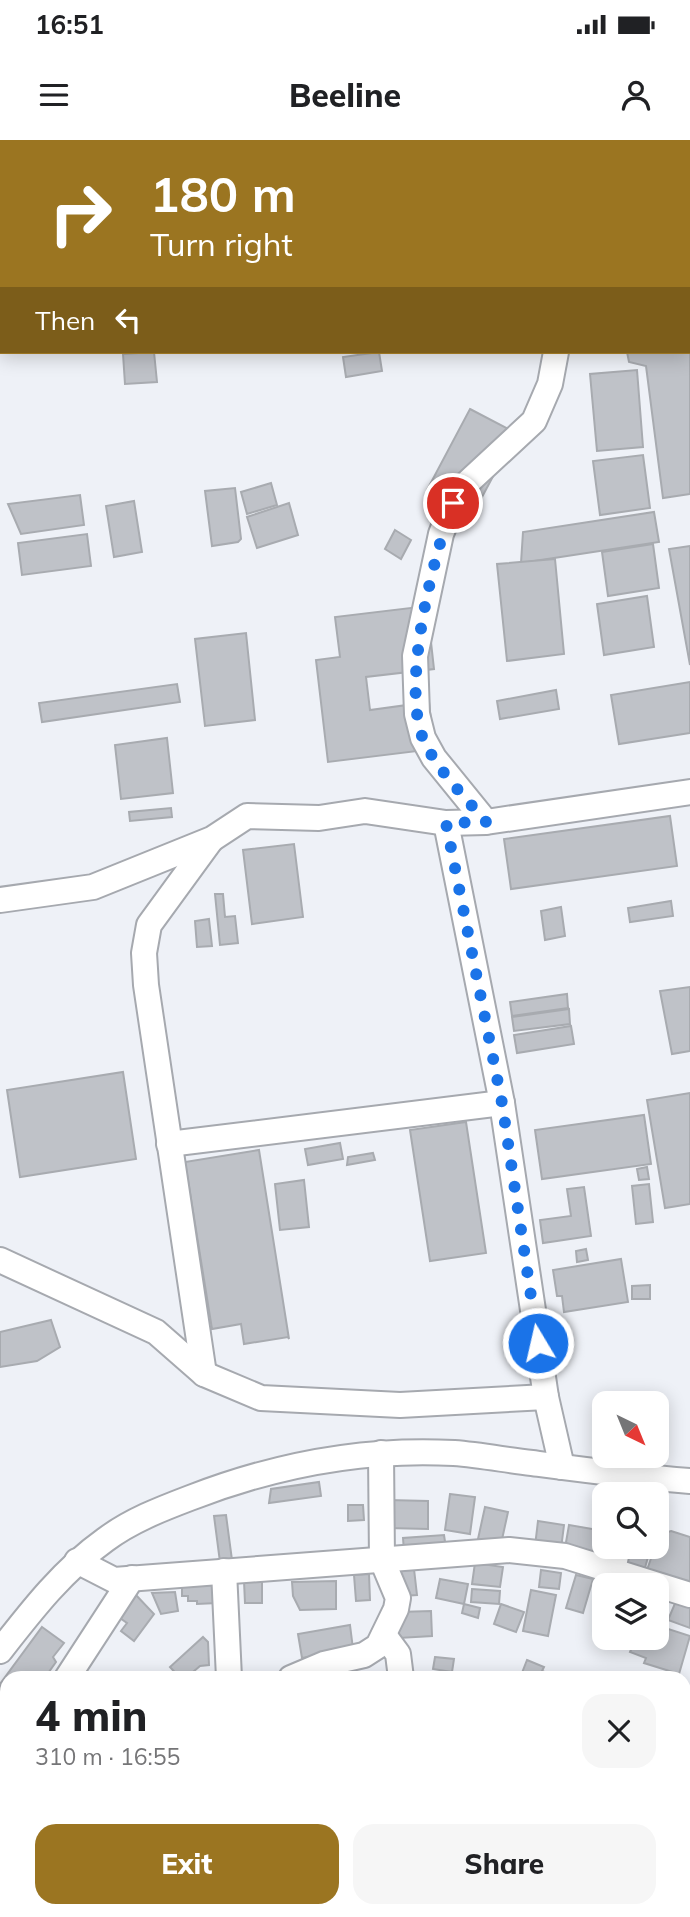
<!DOCTYPE html>
<meta charset="utf-8">
<style>
body{margin:0;font-family:Mulish,sans-serif;background:#f6f6f6;color:#202124;height:100vh;display:flex;flex-direction:column;font-size:26px;white-space:nowrap}
*{box-sizing:border-box;margin:0}
p{font-size:23px;color:#757577}
.icon{flex:none;width:38px;height:38px;fill:none;stroke:currentColor;stroke-width:2;stroke-linecap:round;stroke-linejoin:round}
.map{position:relative;flex:1;overflow:hidden}
.sheet{position:absolute;left:0px;top:1531px;width:691px;height:247px;display:flex;flex-direction:column;background:#fff;border-radius:21px 21px 0 0;box-shadow:0 4px 18px #0003}
.sheet>*{flex:none}
.hud{position:absolute;left:0px;top:0px;width:691px;height:214px;box-shadow:0 4px 18px #0003;background:#9b7521;color:#fff;overflow:hidden}
.needle{width:46px;rotate:137deg}
.fabs{position:absolute;left:592px;top:1251px;display:grid;gap:14px}
.fabs a{display:grid;place-items:center;width:77px;height:77px;border-radius:14px;background:#fff;box-shadow:0 4px 18px #0003;font-size:35px}
.pin{position:absolute;display:grid;place-items:center;width:60px;height:60px;color:#fff;margin:-30px;border:4px solid #fff;border-radius:50%;box-shadow:0 2px 7px #0007}
.me{position:absolute;width:77px;margin:-38px;rotate:351deg;stroke-linejoin:round;filter:drop-shadow(0 0 5px #0008)}
.turn{display:flex;align-items:center;gap:24px;height:147px;padding:0 35px;font-size:32px}
.turn .icon{width:91px;height:91px;stroke-width:2.5}
.turn b{display:block;font-size:49px;line-height:60px}
.then{display:flex;align-items:center;height:66px;padding:0 35px;background:#0003;gap:14px;font-size:26px}
.round{display:grid;place-items:center;flex:none;width:74px;height:74px;border-radius:21px;background:#f6f6f6}
.overview{display:flex;align-items:center;justify-content:space-between;height:119px;padding:0 35px}
h1{font-size:42px;font-weight:800;line-height:52px}
.button{display:flex;gap:14px;margin-top:auto;padding:14px 35px}
.button a{flex:1;height:80px;border-radius:21px;background:#9b7521;color:#fff;font-size:28px;font-weight:800;line-height:80px;text-align:center}
.button a+a{background:#f6f6f6;color:#202124}
.status{display:flex;justify-content:space-between;align-items:center;height:49px;padding:0 35px;background:#fff;direction:ltr}
.status svg{height:19px;fill:currentColor}
header{display:flex;justify-content:space-between;align-items:center;height:91px;padding:0 35px;background:#fff;font-size:32px;font-weight:800}
.map>svg:first-child{display:block}
.building{fill:#bfc2c8;stroke:#a8abb0;stroke-width:2}
.lines{fill:none;stroke-linecap:round;stroke-linejoin:round}
.minor-casing{stroke:#a6a9af;stroke-width:28}
.minor{stroke:#fff;stroke-width:24}
.route{stroke:#1a73e8;stroke-width:12;stroke-dasharray:0 21.6}
</style>
<div class="status"><b>16:51</b><svg viewBox="0 0 49 12"><path d="M0 12V9h3v3zM5 12V6h3v6zM10 12V3h3v9zM15 12V0h3v12zM26 1h20v11H26zM47 4h2v5h-2z"/></svg></div>
<header><svg class="icon" aria-label="menu" viewBox="0 0 24 24"><path d="M4 6h16M4 12h16M4 18h16"/></svg>Beeline<svg class="icon" aria-label="person" viewBox="0 0 24 24"><circle cx="12" cy="8" r="4"/><path d="M4 21q1-7 8-7t8 7"/></svg></header>
<div class="map">
<svg width="690" height="1777" viewBox="0 0 690 1777">
<rect width="100%" height="100%" fill="#eef1f7"/>
<g class="building">
<polygon points="599,0 690,0 690,354 663,358 646,226 629,222 627,212 690,212 690,2"/>
<polygon points="2,60 2,114 0,114 0,61"/>
<polygon points="154,212 157,242 125,244 123,214"/>
<polygon points="379,212 382,231 346,237 343,217"/>
<polygon points="637,230 643,307 597,311 590,234"/>
<polygon points="470,269 516,293 473,374 427,350"/>
<polygon points="643,315 650,368 600,375 593,321"/>
<polygon points="271,343 277,365 247,374 241,352"/>
<polygon points="235,348 241,399 238,402 212,406 205,351"/>
<polygon points="80,355 84,385 21,394 8,364"/>
<polygon points="134,361 142,412 114,417 106,366"/>
<polygon points="289,363 298,395 257,408 247,377"/>
<polygon points="654,372 659,402 521,423 523,392"/>
<polygon points="395,390 411,400 401,419 385,409"/>
<polygon points="87,394 91,426 22,435 18,403"/>
<polygon points="653,404 659,448 608,456 602,412"/>
<polygon points="690,406 690,525 669,409"/>
<polygon points="555,419 564,514 507,521 497,424"/>
<polygon points="647,456 654,507 604,515 597,464"/>
<polygon points="427,466 434,529 366,537 370,570 429,562 434,609 328,622 316,520 340,517 335,477"/>
<polygon points="246,493 255,580 205,586 195,499"/>
<polygon points="690,542 690,593 619,604 611,555"/>
<polygon points="177,544 180,562 42,582 39,563"/>
<polygon points="556,550 559,569 500,579 497,561"/>
<polygon points="167,598 173,653 121,659 115,605"/>
<polygon points="171,668 172,677 130,681 129,672"/>
<polygon points="670,676 677,726 511,749 504,699"/>
<polygon points="294,704 303,777 252,784 243,710"/>
<polygon points="215,754 223,754 225,777 235,776 238,803 220,805"/>
<polygon points="671,761 673,776 630,782 628,768"/>
<polygon points="561,767 565,796 545,800 541,771"/>
<polygon points="209,779 212,806 197,807 195,781"/>
<polygon points="690,847 690,911 672,914 660,851"/>
<polygon points="567,854 568,868 512,876 510,862"/>
<polygon points="569,869 570,884 514,891 512,877"/>
<polygon points="571,886 574,904 517,913 514,895"/>
<polygon points="123,932 136,1019 20,1037 7,950"/>
<polygon points="690,953 690,1064 665,1068 647,960"/>
<polygon points="644,975 651,1024 542,1039 535,990"/>
<polygon points="466,982 486,1113 430,1121 410,990"/>
<polygon points="340,1003 343,1019 308,1025 305,1009"/>
<polygon points="259,1010 289,1199 288,1197 244,1204 241,1184 212,1189 185,1022"/>
<polygon points="373,1013 375,1020 347,1025 348,1017"/>
<polygon points="647,1027 649,1039 639,1040 637,1029"/>
<polygon points="304,1040 309,1087 280,1090 275,1044"/>
<polygon points="649,1044 653,1082 636,1084 632,1046"/>
<polygon points="584,1047 591,1096 543,1103 540,1080 571,1076 567,1049"/>
<polygon points="586,1109 588,1120 577,1122 576,1111"/>
<polygon points="621,1119 628,1162 564,1172 562,1156 557,1156 553,1130"/>
<polygon points="650,1145 650,1159 632,1159 632,1146"/>
<polygon points="51,1180 60,1207 37,1221 0,1227 0,1192"/>
<polygon points="319,1342 321,1356 269,1363 271,1349"/>
<polygon points="450,1354 475,1357 470,1394 445,1390"/>
<polygon points="388,1360 428,1361 428,1389 387,1388"/>
<polygon points="348,1365 363,1365 364,1380 348,1381"/>
<polygon points="485,1367 508,1372 501,1404 478,1399"/>
<polygon points="226,1375 232,1420 220,1422 214,1376"/>
<polygon points="538,1381 564,1385 561,1409 535,1406"/>
<polygon points="569,1385 604,1391 600,1415 565,1408"/>
<polygon points="671,1391 690,1397 690,1444 647,1430 659,1395"/>
<polygon points="444,1395 446,1408 404,1412 403,1398"/>
<polygon points="623,1407 651,1407 644,1431 618,1424"/>
<polygon points="475,1423 503,1427 500,1447 472,1444"/>
<polygon points="414,1429 417,1455 403,1456 400,1431"/>
<polygon points="541,1430 561,1433 559,1449 539,1447"/>
<polygon points="369,1434 370,1460 356,1461 354,1435"/>
<polygon points="576,1435 593,1439 583,1473 566,1468"/>
<polygon points="440,1439 468,1444 464,1464 436,1458"/>
<polygon points="262,1440 262,1463 245,1463 244,1441"/>
<polygon points="336,1441 336,1469 300,1470 293,1456 292,1442"/>
<polygon points="216,1443 217,1463 197,1464 197,1461 188,1461 188,1456 182,1456 182,1444"/>
<polygon points="472,1449 500,1451 499,1464 471,1462"/>
<polygon points="531,1450 556,1455 548,1496 523,1491"/>
<polygon points="175,1452 178,1471 161,1474 152,1453"/>
<polygon points="135,1454 154,1474 134,1501 121,1491 127,1483 117,1476"/>
<polygon points="676,1461 690,1467 690,1488 668,1480"/>
<polygon points="464,1464 480,1468 478,1478 462,1473"/>
<polygon points="501,1464 524,1472 516,1492 494,1484"/>
<polygon points="431,1471 432,1496 399,1498 398,1472"/>
<polygon points="656,1480 667,1484 665,1488 690,1496 679,1534 644,1523 646,1518 630,1512 633,1505 613,1498 656,1498"/>
<polygon points="350,1485 353,1509 302,1518 298,1494"/>
<polygon points="42,1487 64,1503 53,1517 56,1522 46,1536 42,1533 38,1538 7,1538 7,1568 0,1563 0,1544"/>
<polygon points="203,1497 208,1502 209,1525 200,1526 186,1538 180,1538 170,1527"/>
<polygon points="435,1517 454,1519 452,1532 433,1529"/>
<polygon points="527,1520 544,1527 542,1531 560,1538 520,1538"/>
<polygon points="0,1581 7,1587 7,1592 0,1600"/>
<polygon points="0,1602 7,1606 7,1632 0,1644"/>
<polygon points="684,1641 690,1643 690,1669 684,1667"/>
<polygon points="0,1679 7,1683 7,1701 0,1713"/>
<polygon points="690,1723 690,1760 684,1766 684,1729"/>
<polygon points="7,1749 7,1771 0,1765 0,1757"/>
<polygon points="7,1771 28,1771 23,1777 15,1777"/>
<polygon points="129,1771 156,1771 151,1777 139,1777"/>
<polygon points="212,1771 249,1771 253,1774 250,1777 210,1777 208,1775"/>
<polygon points="290,1771 327,1771 329,1773 325,1777 284,1777"/>
<polygon points="402,1771 427,1771 433,1777 396,1777"/>
<polygon points="419,1771 450,1771 443,1777 424,1777"/>
<polygon points="490,1771 517,1771 517,1772 511,1777 483,1777"/>
<polygon points="598,1771 636,1771 642,1777 598,1777 595,1774"/>
</g>
<g class="lines">
<g class="minor-casing">
<g id="minor">
<polyline points="547,0 547,2"/>
<polyline points="486,682 434,618 423,598 417,574 415,516 441,394 453,364 466,344 534,281 550,244 556,212"/>
<polyline points="446,683 502,963 546,1257 562,1327"/>
<polyline points="0,760 93,747 212,699 247,676 319,678 365,671 446,683 486,682 690,652"/>
<polyline points="169,1004 502,963"/>
<polyline points="0,1120 156,1192 204,1234 261,1258 400,1265 546,1257"/>
<polyline points="204,1234 146,845 144,813 149,785 211,700"/>
<polyline points="77,1421 114,1440 509,1410 565,1416 690,1455"/>
<polyline points="613,1430 618,1407"/>
<polyline points="224,1431 229,1538"/>
<polyline points="384,1495 398,1514 401,1538"/>
<path d="M 0,1511 C 32,1470 63,1430 105,1400 C 130,1381 161,1369 190,1358 C 275,1325 362,1308 454,1313 C 480,1315 506,1320 532,1323 C 585,1330 637,1337 690,1341"/>
<polyline points="67,1538 132,1438"/>
<polyline points="291,1538 324,1524 364,1515 378,1506 396,1469 398,1458 382,1420 381,1313"/>
<polyline points="0,1661 7,1647"/>
<polyline points="684,1689 690,1687"/>
<polyline points="655,1771 661,1777"/>
<polyline points="181,1777 184,1771"/>
<polyline points="350,1777 357,1771"/>
<polyline points="558,1777 564,1771"/>
<polyline points="689,1777 690,1776"/>
</g>
</g>
<use href="#minor" class="minor"/>
</g>
<g class="lines">
<path class="route" d="M 453,363 C 433,418 400,547 424,601 C 438,631 465,657 486,682 L 446,683 L 502,963 L 538,1203"/>
</g>
</svg>
<div class="fabs">
<a><svg class="needle" viewBox="-14 -14 28 28"><path d="M0-13l5 13h-10z" fill="#e53935"/><path d="M0 13l5-13h-10z" fill="#757577"/></svg></a>
<a><svg class="icon" aria-label="search" viewBox="0 0 24 24"><circle cx="10" cy="10" r="6"/><path d="M15 15l6 6"/></svg></a>
<a><svg class="icon" aria-label="layers" viewBox="0 0 24 24"><path d="M12 4l9 5-9 5-9-5zM3 14l9 5 9-5"/></svg></a>
</div>
<div class="pin" style="left:453px;top:363px;background:#d93025"><svg class="icon" aria-label="arrive" viewBox="0 0 24 24"><path d="M6 21V4h12l-3 4 3 4H6"/></svg></div>
<svg class="me" style="left:538px;top:1203px" viewBox="-20 -20 40 40"><circle r="17" fill="#1a73e8" stroke="#fff" stroke-width="3"/><path d="M0-11L8 9 0 5-8 9z" fill="#fff"/></svg>
<div class="hud">
<div class="turn"><svg class="icon" aria-label="right" viewBox="0 0 24 24"><path d="M7 20v-9h11M14 6l5 5-5 5"/></svg><div><b>180 m</b>Turn right</div></div>
<div class="then">Then<svg class="icon" aria-label="left" viewBox="0 0 24 24"><path d="M17 20v-9H6M10 6l-5 5 5 5"/></svg></div>
</div>
<section class="sheet">
<div class="overview"><div><h1>4 min</h1><p>310 m · 16:55</p></div><a class="round"><svg class="icon" aria-label="close" viewBox="0 0 24 24"><path d="M6 6l12 12M18 6L6 18"/></svg></a></div>
<div class="button"><a>Exit</a><a>Share</a></div>
</section>
</div>
